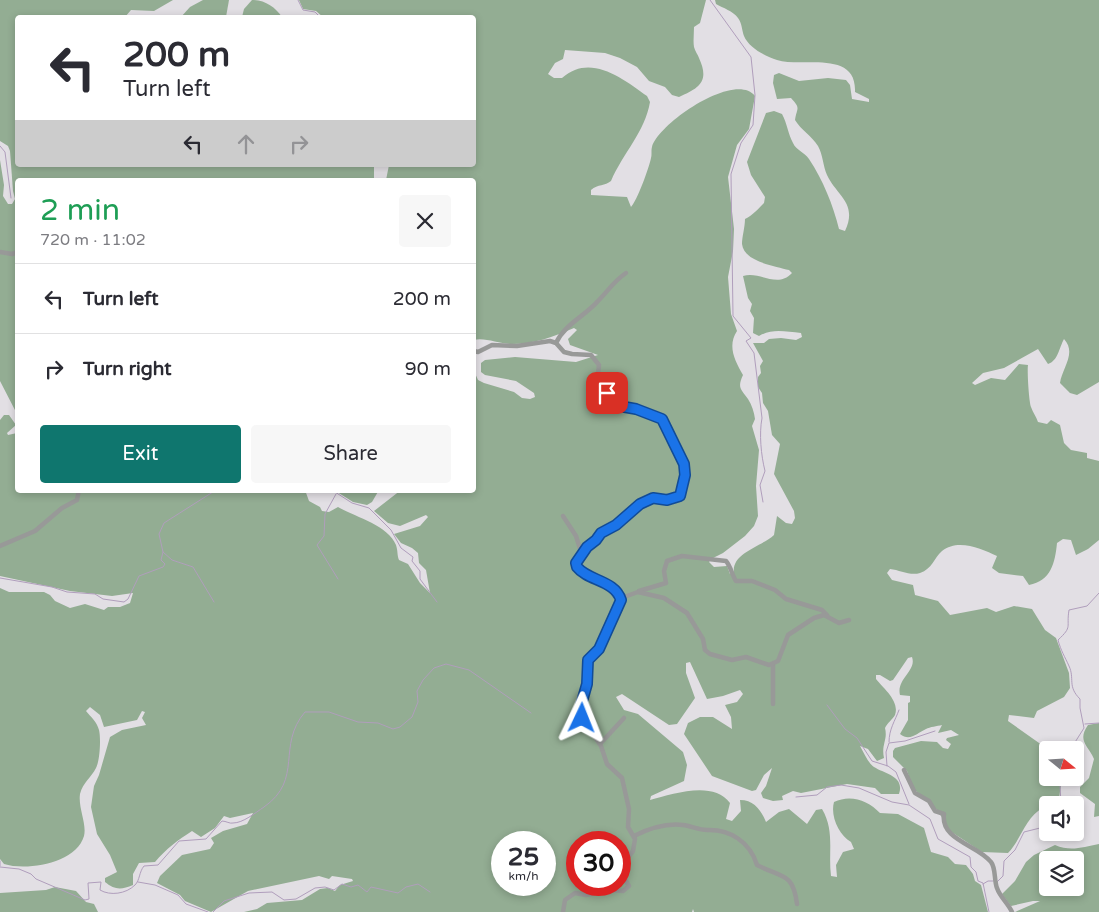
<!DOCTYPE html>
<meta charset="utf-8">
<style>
body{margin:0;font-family:"Varela Round",sans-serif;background:#f7f7f7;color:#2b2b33;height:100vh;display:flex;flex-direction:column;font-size:19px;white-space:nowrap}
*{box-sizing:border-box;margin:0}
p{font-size:16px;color:#7c7c81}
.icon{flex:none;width:28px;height:28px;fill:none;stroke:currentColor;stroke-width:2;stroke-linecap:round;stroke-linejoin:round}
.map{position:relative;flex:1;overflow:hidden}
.details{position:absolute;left:15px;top:178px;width:461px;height:315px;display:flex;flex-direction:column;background:#fff;border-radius:5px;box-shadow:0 2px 8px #0003}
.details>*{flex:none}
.hud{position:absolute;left:15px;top:15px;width:461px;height:152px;border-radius:5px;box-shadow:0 2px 8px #0003;background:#fff;color:#2b2b33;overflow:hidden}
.needle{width:32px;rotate:108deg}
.tools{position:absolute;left:1039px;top:741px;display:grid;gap:10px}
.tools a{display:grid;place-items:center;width:45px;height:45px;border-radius:5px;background:#fff;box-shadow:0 2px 8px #0003;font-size:25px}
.speed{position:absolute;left:491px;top:831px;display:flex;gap:10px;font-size:25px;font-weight:700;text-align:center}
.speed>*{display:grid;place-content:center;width:65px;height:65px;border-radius:50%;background:#fff;box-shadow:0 2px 8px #0003;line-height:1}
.speed small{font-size:12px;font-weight:400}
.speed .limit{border:8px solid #d22;background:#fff;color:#111}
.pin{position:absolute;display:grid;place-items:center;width:42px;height:42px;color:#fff;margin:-21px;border-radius:10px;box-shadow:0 2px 8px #0006}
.me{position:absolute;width:55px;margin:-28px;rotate:2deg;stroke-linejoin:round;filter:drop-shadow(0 0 4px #0008)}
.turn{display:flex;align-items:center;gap:18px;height:105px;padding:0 25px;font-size:22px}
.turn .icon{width:65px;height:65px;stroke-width:2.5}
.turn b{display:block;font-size:35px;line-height:42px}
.lanes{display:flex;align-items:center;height:48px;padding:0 25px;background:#0003;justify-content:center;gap:25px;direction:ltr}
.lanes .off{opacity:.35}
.round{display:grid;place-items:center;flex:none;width:52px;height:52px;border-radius:5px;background:#f7f7f7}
.summary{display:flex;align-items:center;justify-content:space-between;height:85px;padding:0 25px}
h1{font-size:30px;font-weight:600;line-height:38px;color:#1e9e55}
.action{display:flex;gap:10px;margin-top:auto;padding:10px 25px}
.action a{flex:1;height:58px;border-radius:5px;background:#0f766e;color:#fff;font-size:20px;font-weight:600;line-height:58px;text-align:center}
.action a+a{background:#f7f7f7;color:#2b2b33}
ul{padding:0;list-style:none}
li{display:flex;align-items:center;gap:15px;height:70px;padding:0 25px;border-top:1px solid #e1e1e2}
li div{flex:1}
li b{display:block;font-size:19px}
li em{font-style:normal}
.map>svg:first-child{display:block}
.forest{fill:#93ad93;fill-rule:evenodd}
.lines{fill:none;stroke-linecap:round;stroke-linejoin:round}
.stream{stroke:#b09ebc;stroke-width:1}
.street{stroke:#989998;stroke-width:4.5}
.route-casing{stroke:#114b97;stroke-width:12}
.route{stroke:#1a73e8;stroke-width:9}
</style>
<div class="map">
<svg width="1099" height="912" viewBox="0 0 1099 912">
<rect width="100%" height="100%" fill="#e2dfe4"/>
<g class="forest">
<polygon points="0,0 173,0 154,11 131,10 125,17 18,18 18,165 374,165 374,180 18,180 17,414 0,381 0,160 4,185 3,196 8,204 12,204 15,199 13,191 10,151 8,146 0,141"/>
<polygon points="203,0 229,0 226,17 181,17 190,7"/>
<path d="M 252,0 C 265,0 275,7 282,17 L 242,17 L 244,9 Z"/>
<path d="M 299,0 L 706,0 L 700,23 L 694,27 C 694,34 693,41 694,47 C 695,51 698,55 699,58 C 710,82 699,88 679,97 L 672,95 L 665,87 L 649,81 L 637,67 L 620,58 L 605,53 L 565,50 L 563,59 L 555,63 L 548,74 L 554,78 L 562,78 C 590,53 622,78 647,96 L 650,102 C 645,132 623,153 611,181 C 605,186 598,184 591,190 L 591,195 L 627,197 L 631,207 C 637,201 649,168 651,158 C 652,155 651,150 652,147 C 659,123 735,71 755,96 L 749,129 L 737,145 L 728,177 L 734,229 L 733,251 L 728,277 L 731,314 L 737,331 C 727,346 735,361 743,375 C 737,388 741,389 748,399 C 752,405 754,412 755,419 L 752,426 L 759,450 L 756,486 L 758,516 L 754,526 L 745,536 L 723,553 L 711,559 L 709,562 L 714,567 L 727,566 L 730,574 L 734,573 C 731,553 761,547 774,535 L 777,516 L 786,523 L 792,524 L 795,518 L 794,511 L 774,474 L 780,444 L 772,435 L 768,411 L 763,403 L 762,393 L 758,387 L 758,377 L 761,373 L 760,366 L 763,361 L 753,343 L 764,343 L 769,339 L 781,338 L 796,340 L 802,337 L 801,333 C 786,332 773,328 759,336 L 753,333 L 754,318 L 750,311 L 752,304 L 748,298 L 743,276 C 761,271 777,289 792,273 L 789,270 C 775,266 744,262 742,244 C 742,237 745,227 745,219 C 753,215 758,209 764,203 L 765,197 L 751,175 L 747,162 L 766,113 L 774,111 L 782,114 C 787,123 788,134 793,143 C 796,150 804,152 809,159 C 823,180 833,205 839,229 L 845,231 C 858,203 837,196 827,175 C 823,166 823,155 818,146 C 812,136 801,130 795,120 C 797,107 801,109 791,98 L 777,99 L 773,83 L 774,75 L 779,73 L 799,81 L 828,78 L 846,80 L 850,85 L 852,99 L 869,102 L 869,99 L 855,92 C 857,49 801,68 777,60 C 765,56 749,48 744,36 C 742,31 742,23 738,18 C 733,11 723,8 716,4 L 715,0 L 1099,0 L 1099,382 L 1077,395 L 1070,393 L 1060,383 C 1062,368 1077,353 1064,339 C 1059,348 1058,361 1048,364 L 1038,349 L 1004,368 L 983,373 L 972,383 L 975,385 L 991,378 L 1005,380 L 1019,364 L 1028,365 C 1027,371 1029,402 1031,407 C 1033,413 1036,416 1038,422 L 1047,424 L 1051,420 L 1060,425 L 1064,443 L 1071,450 L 1087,453 L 1087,458 L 1099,461 L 1099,540 L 1088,549 L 1076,555 L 1071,540 L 1063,539 L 1057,543 C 1055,563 1051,581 1029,585 L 1023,576 L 999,573 L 992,568 L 997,556 C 982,549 958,538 942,551 C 934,558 932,569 920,573 C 910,576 900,570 890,569 L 887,573 L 892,580 L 913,585 L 915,595 L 938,601 L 950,615 L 987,608 L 996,612 L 1014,606 L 1032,609 L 1045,630 L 1056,638 L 1069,673 L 1070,688 L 1064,697 L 1037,711 L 1034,718 L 1009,715 L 1008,721 L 1049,750 L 1048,750 L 1048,778 L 1062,778 L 1058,805 L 1048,805 L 1047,810 L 1043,808 C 1026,816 1021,840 1008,853 L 982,852 L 950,831 L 938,811 L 913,788 L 907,771 L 893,757 L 893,751 L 895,748 L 921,741 L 937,742 L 943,748 L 948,749 L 951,744 L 946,740 L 947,738 L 959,735 L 951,730 L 938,733 L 942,725 C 937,726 930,727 926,729 C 917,733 910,742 900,734 L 908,720 L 908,703 L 910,702 L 910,696 L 900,695 C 896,679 917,671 912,657 L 908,658 L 893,680 L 890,681 L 880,675 L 876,675 L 876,679 C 883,688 900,701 895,715 C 893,719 887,723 885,728 C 888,740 881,744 884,758 L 877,761 L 868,749 L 860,746 C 864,753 868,763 874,767 C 885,774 905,776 899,794 L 881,794 L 875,788 L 847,784 L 801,793 L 793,791 L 782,796 L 783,800 L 773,801 L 763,798 L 761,793 L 766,786 L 772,768 L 764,775 L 756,790 L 752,791 L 712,776 L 684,734 L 688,723 L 700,717 L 713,717 L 732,729 L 731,717 L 725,705 L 737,702 L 743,694 L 740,690 L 723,696 L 707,699 L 690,662 L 686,663 L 686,673 L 695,698 L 677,724 L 669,725 L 622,694 L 616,697 L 624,710 L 638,714 L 683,752 L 687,765 L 684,781 L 651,796 L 650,800 C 673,794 713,780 730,803 L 726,819 L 732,821 L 741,811 L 740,800 C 754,800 761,810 766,822 L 779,812 L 789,809 L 807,824 L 816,810 L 822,809 C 835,831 828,852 831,876 L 837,877 L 836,865 L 843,852 L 854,849 L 851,842 C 839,835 830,816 834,802 C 850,794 868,800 880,813 L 898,814 L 924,828 L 931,852 L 948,857 L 955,864 L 966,865 L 973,874 L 975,881 L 981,885 L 988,912 L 694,912 L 693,909 L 692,912 L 244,912 L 257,909 L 267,903 L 302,900 L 320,889 L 328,888 L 335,891 L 340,885 L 353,881 L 352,879 L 332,876 L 329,879 L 319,876 L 248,891 L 211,912 L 185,901 L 180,895 L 157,883 L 160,876 L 182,855 L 210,849 L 214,843 L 211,838 L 223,831 L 247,824 L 253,813 L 230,818 L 224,816 L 215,828 L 201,837 L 192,831 C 178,840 166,849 155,862 L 139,863 L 133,874 L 133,885 C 121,890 115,890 105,882 L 105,878 L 117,872 L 110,855 L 97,834 L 91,807 L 94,786 L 99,775 L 110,737 L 122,730 L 146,725 L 142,718 L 145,712 L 142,711 L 137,720 L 104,727 L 100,715 L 90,707 L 86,711 C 91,717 97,722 99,730 C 101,738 100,760 96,768 C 91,778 83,782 80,794 C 78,808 87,824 84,836 C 76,864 26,871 4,864 L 0,859 L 0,588 L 9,592 L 44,592 L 50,595 L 55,601 L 70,608 L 85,604 L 104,610 L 108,607 L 120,607 L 130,603 L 133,593 L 112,596 L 70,591 L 0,576 L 0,420 L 4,415 L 9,415 L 16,425 L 7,433 L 8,435 L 17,433 L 18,490 L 305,490 L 309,501 L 320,507 L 322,511 L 329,512 L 338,507 C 355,517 388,525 396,545 C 398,551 397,555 399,560 L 408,564 L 420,583 L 430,593 L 426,570 L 419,563 L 418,553 L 412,548 L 401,543 L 394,534 L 420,526 L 428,517 L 426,515 L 400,526 L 388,523 L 374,511 L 401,490 L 474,490 L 474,371 L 478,380 L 484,383 L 514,392 L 522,398 L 530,399 L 535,397 L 534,393 L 516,381 L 485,375 L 481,372 L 481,363 L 485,360 L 515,357 L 576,362 L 598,355 L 570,345 L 568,339 L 577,330 L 574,328 C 553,337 534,344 512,344 C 500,344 484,337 474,340 L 474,180 L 386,180 L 389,165 L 474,165 L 474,18 L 323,17 L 316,11 L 303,9 ZM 502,842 L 545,842 L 545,885 L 502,885 ZM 578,842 L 620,842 L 620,885 L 578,885 Z"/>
<polygon points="334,490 379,490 372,502 367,505 353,502"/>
<path d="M 1099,723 L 1099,816 L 1094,817 L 1095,804 L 1080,793 L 1080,787 L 1089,778 L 1094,759 C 1088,745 1077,741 1088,725 Z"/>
<path d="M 1099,844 L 1099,912 L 1015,912 L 1040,901 L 1033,901 L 1011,906 L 1002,894 L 1015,881 L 1026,862 L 1034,855 L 1055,845 C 1071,852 1083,847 1099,844 ZM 1048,860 L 1075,860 L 1075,888 L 1048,888 Z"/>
<polygon points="55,887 76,891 86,902 94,904 98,912 0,912 0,893 46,890"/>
</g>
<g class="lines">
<g class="stream">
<polyline points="298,0 303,10 315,12 321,18"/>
<path d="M 710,0 L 751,57 L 755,95 L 753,125 L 741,143 L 731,174 L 733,316 L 751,338 L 746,341 L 754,353 L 762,418 C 759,434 761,455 765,471 L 760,485 L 763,502"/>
<polyline points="0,146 5,152 11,198"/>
<polyline points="332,490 352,503 369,508 391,530 401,548 413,557 412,561 420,571 420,579 437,602"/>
<polyline points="336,494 325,514 324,536 317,545 338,579"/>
<polyline points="0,578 52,587 67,592 95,594 103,599 124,602 128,599 139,576 163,567 165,564 161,560 163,552"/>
<polyline points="214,602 193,567 172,560 163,552 159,534 164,523 216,490"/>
<polyline points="827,705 845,729 857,738 872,761 888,766 896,772 909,804"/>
<polyline points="1085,724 1099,723"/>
<path d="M 889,742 C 889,729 895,721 899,710"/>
<path d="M 1059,750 L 1072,747 L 1084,728 L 1080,708 L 1080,699 C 1067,686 1075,679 1069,666 C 1065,657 1061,651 1058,640 C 1073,626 1066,628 1069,610 L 1087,606 L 1099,593"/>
<polyline points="887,766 886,752 889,743 905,741 935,731"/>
<polyline points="796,797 817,795 827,787 841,785 859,788 892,802 909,805 930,819 938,839 970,857 971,867 976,872 978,881 983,883 989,912"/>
<polyline points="1061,805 1060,785 1063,778"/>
<polyline points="0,861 0,866"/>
<path d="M 0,867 L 19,869 L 31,874 L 36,879 L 85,900 L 89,899 L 88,883 L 101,882 L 100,890 C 110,896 126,894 135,885 C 140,880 139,872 144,866 L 158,865 L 179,841 L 206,839 L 222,821 C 226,821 230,824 233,823 C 243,823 255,813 264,807 C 304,779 276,746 305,712 L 329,712 L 358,722 L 378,723 L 393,729 L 400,727 L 412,717 L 418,702 L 417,691 L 423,680 L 434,668 L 446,664 L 469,670 L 531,713"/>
<polyline points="138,882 155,885 178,895 186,904 208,912"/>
<polyline points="997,882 1003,876 1004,861 1015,850 1024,832 1048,826"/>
<polyline points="983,884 988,881 993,881"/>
<polyline points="213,912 224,901 249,893 272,892 284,900 296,899 315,888 325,887 334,890 342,884 351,887 358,885 367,892 371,887 398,893 406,887 418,884 430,892"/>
</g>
<g class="street">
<polyline points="0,252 12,254 18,252"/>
<path d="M 556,343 C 565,324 585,316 598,301 C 608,291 614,281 626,273"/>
<path d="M 474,351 L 478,352 L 492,345 L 517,346 L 550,341 L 556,343 L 564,352 L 572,354 L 591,355 L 599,365 L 597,385 L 619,406 L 655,415 L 666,424 L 685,469 L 680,496 L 667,500 L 653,498 L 640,504 L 616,525 L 601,533 L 596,540 L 587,547 L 577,563 L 577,567 C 588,581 615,580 621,600"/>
<polyline points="563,516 576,536 582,555"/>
<polyline points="0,546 35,531 62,508 77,500 79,490"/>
<path d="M 639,591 L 666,583 L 664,571 L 667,561 L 682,556 L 726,561 C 731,567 732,575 736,581 L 752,581 L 775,590 L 786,599 L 822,610 L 827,615"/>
<polyline points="773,664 773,704"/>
<polyline points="600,744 624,718"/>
<path d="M 904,770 L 915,793 L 929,801 L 935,811 L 944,814 C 940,840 978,845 991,862 C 996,868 994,881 997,888 C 1000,897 1008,903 1012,912"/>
<path d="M 634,836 C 650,828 666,823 683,825 C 691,826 699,830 707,830 C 730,829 750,842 757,865 C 782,878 793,872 797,904"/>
<polyline points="563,912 565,900 575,893 586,895 611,890 623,891 629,886 621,873 621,866 633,851 635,839 628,827 629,809 622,778 607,764 601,746 582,718 581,699 587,684 588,660 599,649 624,597 638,592 664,598 687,613 703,639 705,650 710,654 732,660 746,657 769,665 778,661 788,635 814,618 824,615 839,623 849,620"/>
</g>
</g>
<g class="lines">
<g class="route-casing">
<path id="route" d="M 582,718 L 581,705 L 587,684 L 588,660 L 599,649 L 621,600 C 615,580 588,581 577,567 L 576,563 L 587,547 L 596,540 L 601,533 L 616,525 L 640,504 L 653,498 L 667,500 L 680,496 L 685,475 L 684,464 L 662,419 L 636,409 L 619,406 L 607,393"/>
</g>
<use href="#route" class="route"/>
</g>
</svg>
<div class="tools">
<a><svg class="needle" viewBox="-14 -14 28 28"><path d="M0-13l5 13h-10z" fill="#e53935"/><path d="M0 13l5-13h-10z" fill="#7c7c81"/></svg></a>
<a><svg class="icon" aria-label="sound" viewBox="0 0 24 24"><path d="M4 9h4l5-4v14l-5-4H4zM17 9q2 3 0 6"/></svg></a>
<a><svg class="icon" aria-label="layers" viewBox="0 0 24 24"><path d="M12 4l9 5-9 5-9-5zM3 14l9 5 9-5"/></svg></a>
</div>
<div class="speed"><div>25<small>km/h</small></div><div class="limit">30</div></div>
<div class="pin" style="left:607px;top:393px;background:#d93025"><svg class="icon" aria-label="arrive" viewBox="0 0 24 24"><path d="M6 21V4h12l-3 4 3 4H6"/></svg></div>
<svg class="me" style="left:582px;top:718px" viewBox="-20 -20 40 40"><path d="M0-17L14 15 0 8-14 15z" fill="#1a73e8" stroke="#fff" stroke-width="4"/></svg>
<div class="hud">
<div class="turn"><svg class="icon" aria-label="left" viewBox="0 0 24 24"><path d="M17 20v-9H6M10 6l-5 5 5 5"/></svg><div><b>200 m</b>Turn left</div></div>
<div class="lanes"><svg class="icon" aria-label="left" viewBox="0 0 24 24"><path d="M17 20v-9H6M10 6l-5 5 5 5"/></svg><svg class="icon off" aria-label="ahead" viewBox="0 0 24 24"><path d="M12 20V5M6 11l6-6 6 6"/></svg><svg class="icon off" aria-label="right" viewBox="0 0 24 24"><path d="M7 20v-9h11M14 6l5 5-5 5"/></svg></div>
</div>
<section class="details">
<div class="summary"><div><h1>2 min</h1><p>720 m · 11:02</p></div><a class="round"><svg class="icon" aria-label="close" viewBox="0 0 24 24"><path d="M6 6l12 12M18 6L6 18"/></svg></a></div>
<ul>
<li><svg class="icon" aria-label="left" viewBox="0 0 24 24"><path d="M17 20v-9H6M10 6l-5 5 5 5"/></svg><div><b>Turn left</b></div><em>200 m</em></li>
<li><svg class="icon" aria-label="right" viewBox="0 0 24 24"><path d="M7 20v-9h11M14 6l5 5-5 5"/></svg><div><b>Turn right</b></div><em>90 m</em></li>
</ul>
<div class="action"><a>Exit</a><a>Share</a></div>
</section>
</div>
